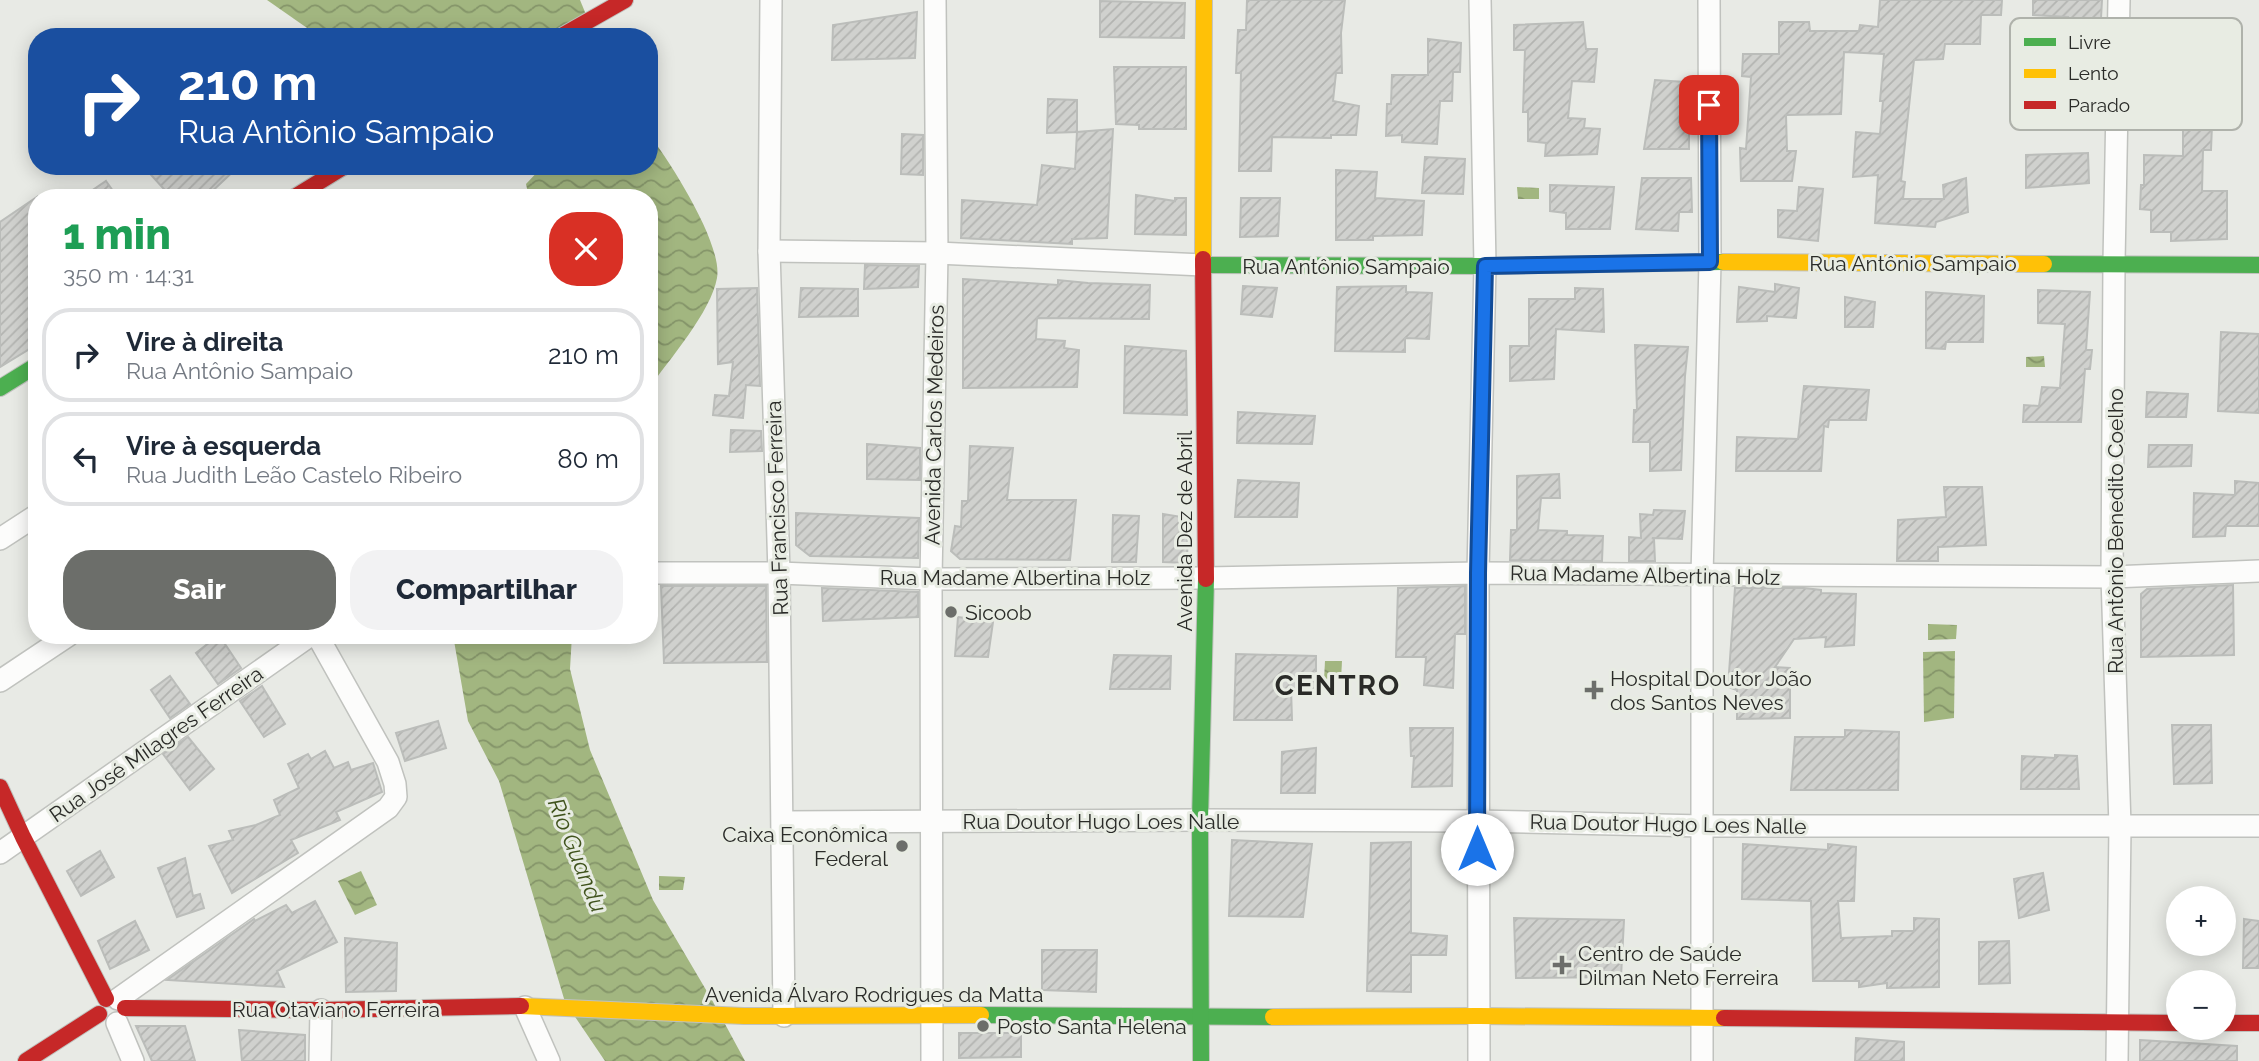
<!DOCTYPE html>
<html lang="pt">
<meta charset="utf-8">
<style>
body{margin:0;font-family:Raleway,sans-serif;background:#f2f2f3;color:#1f2937;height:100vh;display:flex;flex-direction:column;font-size:26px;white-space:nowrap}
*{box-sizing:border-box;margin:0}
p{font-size:23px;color:#747a83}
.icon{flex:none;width:38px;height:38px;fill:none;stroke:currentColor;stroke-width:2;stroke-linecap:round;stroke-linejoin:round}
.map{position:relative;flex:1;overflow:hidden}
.sheet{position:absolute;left:28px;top:189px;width:630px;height:455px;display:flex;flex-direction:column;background:#fff;border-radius:28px;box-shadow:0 4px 18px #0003}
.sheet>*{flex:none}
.top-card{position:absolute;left:28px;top:28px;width:630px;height:147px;border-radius:28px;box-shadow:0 4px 18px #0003;background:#1a4fa0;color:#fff;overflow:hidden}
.tools{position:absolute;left:2166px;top:886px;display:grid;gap:14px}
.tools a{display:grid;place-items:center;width:70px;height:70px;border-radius:50%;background:#fff;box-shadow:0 4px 18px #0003;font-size:35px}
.pin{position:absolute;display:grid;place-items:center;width:60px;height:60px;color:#fff;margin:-30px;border-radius:14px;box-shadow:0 4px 10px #0006}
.me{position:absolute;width:77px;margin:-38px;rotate:0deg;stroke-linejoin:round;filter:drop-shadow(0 0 5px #0008)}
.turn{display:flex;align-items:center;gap:24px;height:147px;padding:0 35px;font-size:32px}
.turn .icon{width:91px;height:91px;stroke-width:2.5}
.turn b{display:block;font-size:49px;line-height:60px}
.round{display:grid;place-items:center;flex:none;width:74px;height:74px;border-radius:28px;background:#f2f2f3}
.summary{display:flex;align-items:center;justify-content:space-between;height:119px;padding:0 35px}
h1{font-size:42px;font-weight:800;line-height:52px;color:#1e9e55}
.action{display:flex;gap:14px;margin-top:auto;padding:14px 35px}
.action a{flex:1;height:80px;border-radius:28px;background:#6c6e6a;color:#fff;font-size:28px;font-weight:800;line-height:80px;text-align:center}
.action a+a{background:#f2f2f3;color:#1f2937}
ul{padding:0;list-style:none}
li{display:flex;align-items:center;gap:21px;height:94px;margin:0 14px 10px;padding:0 21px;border:4px solid #e0e1e3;border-radius:28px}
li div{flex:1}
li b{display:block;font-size:26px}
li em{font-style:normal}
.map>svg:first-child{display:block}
.water{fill:url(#water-waves)}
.building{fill:url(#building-hatch);stroke:#bbbdba;stroke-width:2}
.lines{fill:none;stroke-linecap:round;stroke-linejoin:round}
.street-casing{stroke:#c0c2be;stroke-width:24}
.fast-casing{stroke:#c0c2be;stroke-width:18}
.slow-casing{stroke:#c0c2be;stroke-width:18}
.jam-casing{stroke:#c0c2be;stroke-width:18}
.street{stroke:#fcfcfb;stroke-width:21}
.fast{stroke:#4caf50;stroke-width:16}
.slow{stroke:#ffc107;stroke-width:16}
.jam{stroke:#c62828;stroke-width:16}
.route-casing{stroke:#114b97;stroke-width:18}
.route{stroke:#1a73e8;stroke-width:12}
.poi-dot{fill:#6c6e6a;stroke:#e8ece3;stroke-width:2.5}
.labels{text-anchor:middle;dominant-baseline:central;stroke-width:6;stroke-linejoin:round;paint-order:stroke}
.street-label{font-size:21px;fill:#2a2b28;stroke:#e8ece3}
.poi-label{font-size:21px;fill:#2a2b28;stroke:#e8ece3;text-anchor:start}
.water-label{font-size:23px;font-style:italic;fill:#40531d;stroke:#e8ece3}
.district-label{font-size:28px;font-weight:bold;letter-spacing:2px;fill:#2a2b28;stroke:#e8ece3}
.key{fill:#e8ece3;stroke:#afb2ab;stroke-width:2}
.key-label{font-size:19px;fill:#2a2b28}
</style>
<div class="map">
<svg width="2259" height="1061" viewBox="0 0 2259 1061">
<defs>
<pattern id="water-waves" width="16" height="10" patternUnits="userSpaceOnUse" patternTransform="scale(1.75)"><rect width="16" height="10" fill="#a2b680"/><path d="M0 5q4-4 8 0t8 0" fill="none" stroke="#849469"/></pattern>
<pattern id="building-hatch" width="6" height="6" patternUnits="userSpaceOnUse" patternTransform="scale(1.75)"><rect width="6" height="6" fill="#d0d1ce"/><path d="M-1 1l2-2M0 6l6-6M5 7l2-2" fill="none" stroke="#b3b4b1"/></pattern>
</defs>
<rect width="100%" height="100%" fill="#e8eae5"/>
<g class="water">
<polygon points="267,0 580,0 587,17 591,37 320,37"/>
<path d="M 649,134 C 670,162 723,244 717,278 C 711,312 669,360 649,388 L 649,198 L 529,198 L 526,184 L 543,166 L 649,166 Z"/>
<polygon points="1517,187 1539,188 1539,199 1518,199"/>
<polygon points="2044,356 2045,367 2026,367 2026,357"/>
<polygon points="1928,624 1957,625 1956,639 1928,640"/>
<polygon points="453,635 572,635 570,669 590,750 653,900 712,1000 745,1061 605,1061 565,1002 499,781 468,721"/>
<polygon points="1955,651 1954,718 1924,722 1923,652"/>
<polygon points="1325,661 1342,661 1341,680 1324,680"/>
<polygon points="361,871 377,905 355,915 338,881"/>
<polygon points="659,876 685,877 683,890 659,890"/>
</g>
<g class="building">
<polygon points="1247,0 1345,0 1341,33 1342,73 1336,73 1333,101 1359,106 1356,135 1331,135 1331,138 1272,137 1271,171 1239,171 1241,73 1236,73 1238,30 1246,30"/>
<polygon points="1880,0 2002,0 2001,15 1981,15 1980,44 1945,44 1943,59 1914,60 1901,181 1905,182 1903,199 1944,199 1943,185 1966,178 1968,212 1936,222 1935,227 1875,223 1878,175 1853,177 1856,132 1880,134 1883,101 1880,101 1884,54 1844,52 1841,114 1786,115 1787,151 1796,151 1792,181 1741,181 1740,148 1746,149 1751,77 1742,76 1743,54 1779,54 1779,22 1809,22 1810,31 1859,31 1860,25 1878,27"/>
<polygon points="2033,0 2102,0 2101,18 2097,18 2089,114 2046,113 2046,83 2061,84 2061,53 2066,54 2068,17 2033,15"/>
<polygon points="1100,1 1185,3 1184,38 1100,37"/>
<polygon points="917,12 915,58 832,60 833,25"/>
<polygon points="1583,22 1586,49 1597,49 1594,82 1572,81 1568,118 1585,119 1584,128 1600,129 1597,154 1545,156 1546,143 1528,141 1528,112 1523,112 1525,50 1514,50 1514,25"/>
<polygon points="1428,39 1461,43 1460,72 1453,72 1452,101 1440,101 1437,144 1402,142 1402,135 1386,136 1387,104 1391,104 1392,75 1428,75"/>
<polygon points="1114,67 1186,67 1186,129 1139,129 1139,125 1116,124"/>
<polygon points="1655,80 1685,82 1679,122 1689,123 1689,149 1644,149"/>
<polygon points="1048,99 1077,100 1077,132 1047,133"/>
<polygon points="2183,122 2212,125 2211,150 2203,150 2202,191 2227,191 2227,239 2171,241 2171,232 2151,232 2151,210 2140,209 2141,185 2144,185 2144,155 2183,156"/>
<polygon points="1113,129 1107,238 1072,239 1072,244 961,238 962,200 1037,205 1042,165 1075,169 1077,132"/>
<polygon points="902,134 923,135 923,175 901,174"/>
<polygon points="2088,153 2089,183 2026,188 2026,155"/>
<polygon points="1425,157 1465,159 1463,194 1422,193"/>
<polygon points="143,166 239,166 205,198 172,198"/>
<polygon points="1336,170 1377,172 1375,198 1424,201 1422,235 1373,236 1373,240 1336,240"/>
<polygon points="1642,178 1691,178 1692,212 1679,212 1678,231 1636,229"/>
<polygon points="106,181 118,198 81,198"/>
<polygon points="1550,185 1614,187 1610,229 1566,229 1566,213 1550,211"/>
<polygon points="1799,187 1823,189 1818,241 1778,237 1778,210 1797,211"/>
<polygon points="1136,195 1175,201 1175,198 1186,198 1186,235 1135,234"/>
<polygon points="37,197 37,348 28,350 0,367 0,222"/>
<polygon points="1241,198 1280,198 1278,236 1240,237"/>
<polygon points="865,265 919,266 918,287 864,289"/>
<polygon points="963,279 1058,285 1058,280 1088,283 1150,285 1149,319 1037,318 1036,339 1065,341 1064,348 1079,350 1077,387 963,388"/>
<polygon points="1775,284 1799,288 1796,318 1767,316 1767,321 1737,322 1739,287 1775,292"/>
<polygon points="1243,286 1277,288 1272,317 1241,314"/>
<polygon points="1406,286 1406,292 1432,293 1429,339 1405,338 1405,352 1335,351 1337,287"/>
<polygon points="757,288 760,386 746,385 743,418 713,415 715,395 729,396 733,362 718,364 717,289"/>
<polygon points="801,288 858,289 858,316 799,317"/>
<polygon points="1575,288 1603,289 1604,332 1556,329 1554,379 1510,381 1510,346 1529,346 1529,299 1575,299"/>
<polygon points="2038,290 2090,292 2086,350 2092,350 2090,369 2085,369 2081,422 2023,422 2024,405 2039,406 2042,387 2060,388 2065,324 2038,323"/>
<polygon points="1926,292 1984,296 1983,342 1946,342 1945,349 1926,348"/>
<polygon points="1845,297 1875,302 1873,327 1845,327"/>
<polygon points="2221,332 2259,334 2259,413 2218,411"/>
<polygon points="1635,345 1688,347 1685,376 1681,470 1650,471 1650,442 1633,442 1634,410 1637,410"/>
<polygon points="1125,346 1186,351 1187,415 1124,413"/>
<polygon points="1804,386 1869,390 1866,420 1829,420 1828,427 1824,426 1821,471 1736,471 1737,437 1798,439"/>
<polygon points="2147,392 2188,394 2186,417 2146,417"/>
<polygon points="1238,412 1315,416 1312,444 1237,443"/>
<polygon points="731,430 761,431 762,451 730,452"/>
<polygon points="867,444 920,448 920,480 867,479"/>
<polygon points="2149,445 2192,445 2191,466 2148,467"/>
<polygon points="970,446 1013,448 1007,500 1076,500 1070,560 960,559 951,551 955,526 961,527 962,501 968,501"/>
<polygon points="1559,474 1560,498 1541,498 1538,530 1567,531 1567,535 1603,536 1602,561 1510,560 1511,530 1517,530 1517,476"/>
<polygon points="1238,480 1299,483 1297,517 1235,517"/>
<polygon points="2235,481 2259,483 2259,526 2226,526 2225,536 2193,537 2194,493 2235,495"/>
<polygon points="1944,487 1982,487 1986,545 1938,547 1938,561 1897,561 1898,520 1946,517"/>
<polygon points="1654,510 1685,511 1682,539 1652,538 1654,539 1655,561 1629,561 1629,537 1641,538 1640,514 1653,515"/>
<polygon points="796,513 919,518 918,558 810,556 796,545"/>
<polygon points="1163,514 1188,518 1187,563 1163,562"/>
<polygon points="1113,515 1139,516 1136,562 1112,562"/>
<polygon points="2233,585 2234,655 2141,657 2141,594 2147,589"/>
<polygon points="661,586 766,586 767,662 664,663"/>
<polygon points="1465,586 1465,634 1455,634 1453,688 1424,685 1426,657 1396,657 1398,588"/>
<polygon points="822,588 918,592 918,617 823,621"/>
<polygon points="1735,588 1804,588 1821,590 1821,593 1856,594 1854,645 1825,647 1826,637 1794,639 1775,667 1790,668 1790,718 1737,719 1737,690 1728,687"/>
<polygon points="958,617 993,622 988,657 955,656"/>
<polygon points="219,635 241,668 218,684 196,653"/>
<polygon points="1236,654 1316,656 1316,688 1291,688 1292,720 1234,720"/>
<polygon points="1114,655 1171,656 1170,689 1110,689"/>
<polygon points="170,676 190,704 170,718 151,690"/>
<polygon points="262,686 285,724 264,737 240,701"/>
<polygon points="438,721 446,748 405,761 396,733"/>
<polygon points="2172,725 2211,725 2212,783 2174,784"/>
<polygon points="1410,728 1453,728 1452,786 1412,787 1414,756 1411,756"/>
<polygon points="1845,730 1899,732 1898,790 1791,790 1795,737 1845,737"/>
<polygon points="188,737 214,769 190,790 163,754"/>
<polygon points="1316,748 1315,793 1281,793 1282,752"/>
<polygon points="325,751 334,768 348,762 351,770 373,763 382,792 336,812 340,820 291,840 298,853 232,893 209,846 233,840 229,831 256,825 280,815 274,800 299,788 288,764 308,754 311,759"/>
<polygon points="2055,755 2077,756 2079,789 2021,789 2022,756 2055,758"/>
<polygon points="1232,840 1312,844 1303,917 1229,916"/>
<polygon points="1411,842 1411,933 1447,936 1446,955 1411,955 1411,992 1367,991 1371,843"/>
<polygon points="1743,844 1828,850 1828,844 1856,847 1854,901 1838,901 1841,938 1892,936 1892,931 1914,931 1914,918 1939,919 1939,987 1887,988 1887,983 1859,987 1859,981 1813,981 1811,901 1742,899"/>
<polygon points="100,851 114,877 81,896 67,871"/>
<polygon points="185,858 193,896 200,894 204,908 177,917 158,868"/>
<polygon points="2043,873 2049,910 2019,918 2014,879"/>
<polygon points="315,901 337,942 277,971 284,987 167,980 254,919 255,921 286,905 292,913"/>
<polygon points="1514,918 1624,920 1621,977 1516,978"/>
<polygon points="2244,919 2259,921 2259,968 2243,968"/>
<polygon points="135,921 149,950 110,969 98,941"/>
<polygon points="345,938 397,943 396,991 346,992"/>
<polygon points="2009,941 2010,983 1979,984 1979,942"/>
<polygon points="1042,950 1097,950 1096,992 1042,990"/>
<polygon points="136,1026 185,1026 195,1061 152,1061"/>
<polygon points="239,1030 305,1035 305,1061 242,1061"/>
<polygon points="959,1033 1021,1033 1021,1057 959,1058"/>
<polygon points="1856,1038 1904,1042 1904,1061 1855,1061"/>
<polygon points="2140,1040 2237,1046 2237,1061 2140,1061"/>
</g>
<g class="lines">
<g class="street-casing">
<g id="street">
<polyline points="771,0 769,251 779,573 784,1016"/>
<polyline points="769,251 937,253 1203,265"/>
<polyline points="0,539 37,515"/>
<polyline points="649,573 779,573 931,579 1206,578 1478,573 2112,577 2259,571"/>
<polyline points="0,681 69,635"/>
<polyline points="784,822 1200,820 1477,821 1703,826 2259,826"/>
<polyline points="0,853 311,635"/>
<polyline points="118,999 388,808 396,797 395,784 388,762 317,635"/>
<polyline points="525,1007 549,1061"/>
<polyline points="117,1023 133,1061"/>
<polyline points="320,1061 321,1010"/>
<polyline points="932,1061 931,579 937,253 935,0"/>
<polyline points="1479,1061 1478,573 1485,266 1480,0"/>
<polyline points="1702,1061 1702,576 1710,262 1709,0"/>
<polyline points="2117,1061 2120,826 2112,577 2114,263 2119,0"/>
</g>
</g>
<g class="fast-casing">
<g id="fast">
<polyline points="2044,264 2259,265"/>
<polyline points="1203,265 1485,266 1723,262"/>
<polyline points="0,388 37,365"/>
<polyline points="981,1015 1273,1017"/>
<polyline points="1201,1061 1200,820 1206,579"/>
</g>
</g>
<g class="slow-casing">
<g id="slow">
<polyline points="1203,259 1204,0"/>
<polyline points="1723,262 2044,264"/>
<polyline points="521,1006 744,1016 981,1015"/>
<polyline points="1273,1017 1479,1016 1724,1018"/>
</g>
</g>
<g class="jam-casing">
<g id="jam">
<polyline points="560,37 625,0"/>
<polyline points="293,198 345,166"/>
<polyline points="1203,259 1206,579"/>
<polyline points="0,787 23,837 106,999"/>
<polyline points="125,1008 321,1010 521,1006"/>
<polyline points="1724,1018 2179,1023"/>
<polyline points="2224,1023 2259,1023"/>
<polyline points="26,1061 99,1014"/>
</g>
</g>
<use href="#street" class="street"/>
<use href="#fast" class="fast"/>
<use href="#slow" class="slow"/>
<use href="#jam" class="jam"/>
</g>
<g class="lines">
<g class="route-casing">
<polyline id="route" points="1477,849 1478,573 1485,266 1710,262 1709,105"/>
</g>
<use href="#route" class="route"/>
</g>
<g class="poi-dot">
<circle cx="951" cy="612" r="7"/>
<path d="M1590.5 679.5h7v7h7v7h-7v7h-7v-7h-7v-7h7z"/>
<circle cx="902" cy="846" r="7"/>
<path d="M1558.5 954.5h7v7h7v7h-7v7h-7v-7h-7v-7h7z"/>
<circle cx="983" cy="1026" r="7"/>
</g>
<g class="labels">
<g class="street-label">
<text x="1913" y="263">Rua Antônio Sampaio</text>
<text x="1346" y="266">Rua Antônio Sampaio</text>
<text transform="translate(934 425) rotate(-89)">Avenida Carlos Medeiros</text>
<text transform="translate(777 508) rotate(-92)">Rua Francisco Ferreira</text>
<text transform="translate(1184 531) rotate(-90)">Avenida Dez de Abril</text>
<text transform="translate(2115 531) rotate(-90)">Rua Antônio Benedito Coelho</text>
<text transform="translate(1645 575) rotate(1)">Rua Madame Albertina Holz</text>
<text x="1015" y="577">Rua Madame Albertina Holz</text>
<text transform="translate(156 744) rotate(-35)">Rua José Milagres Ferreira</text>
<text x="1101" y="821">Rua Doutor Hugo Loes Nalle</text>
<text transform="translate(1668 824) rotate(1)">Rua Doutor Hugo Loes Nalle</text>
<text x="874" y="994">Avenida Álvaro Rodrigues da Matta</text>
<text x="336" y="1009">Rua Otaviano Ferreira</text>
</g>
<g class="poi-label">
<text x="965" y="612">Sicoob</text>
<text x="1610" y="678">Hospital Doutor João<tspan x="1610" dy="24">dos Santos Neves</tspan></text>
<text x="888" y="834" text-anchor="end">Caixa Econômica<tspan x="888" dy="24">Federal</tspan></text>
<text x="1578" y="953">Centro de Saúde<tspan x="1578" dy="24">Dilman Neto Ferreira</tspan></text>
<text x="997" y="1026">Posto Santa Helena</text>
</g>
<g class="water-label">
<text transform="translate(578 855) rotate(68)">Rio Guandu</text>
</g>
<g class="district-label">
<text x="1338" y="685">CENTRO</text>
</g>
</g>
<rect x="2010" y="18" width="232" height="112" rx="10" class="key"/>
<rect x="2024" y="38" width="32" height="8" fill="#4caf50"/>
<rect x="2024" y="69" width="32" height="9" fill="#ffc107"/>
<rect x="2024" y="101" width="32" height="8" fill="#c62828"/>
<g class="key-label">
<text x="2068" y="49">Livre</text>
<text x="2068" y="80">Lento</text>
<text x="2068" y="112">Parado</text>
</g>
</svg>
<div class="tools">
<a>+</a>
<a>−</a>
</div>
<div class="pin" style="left:1709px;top:105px;background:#d93025"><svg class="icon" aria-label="arrive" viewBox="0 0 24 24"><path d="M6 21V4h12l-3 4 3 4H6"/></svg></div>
<svg class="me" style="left:1477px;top:849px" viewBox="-20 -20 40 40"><circle r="19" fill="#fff"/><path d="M0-13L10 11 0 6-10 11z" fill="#1a73e8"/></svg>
<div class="top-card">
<div class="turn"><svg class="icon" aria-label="right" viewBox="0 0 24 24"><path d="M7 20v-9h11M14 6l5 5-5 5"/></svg><div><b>210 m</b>Rua Antônio Sampaio</div></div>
</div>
<section class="sheet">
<div class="summary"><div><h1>1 min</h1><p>350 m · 14:31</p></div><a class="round" style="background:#d93025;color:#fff"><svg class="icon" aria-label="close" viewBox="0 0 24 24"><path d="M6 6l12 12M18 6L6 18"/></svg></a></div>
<ul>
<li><svg class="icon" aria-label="right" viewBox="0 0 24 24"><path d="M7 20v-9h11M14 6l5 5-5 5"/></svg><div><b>Vire à direita</b><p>Rua Antônio Sampaio</p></div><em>210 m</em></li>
<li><svg class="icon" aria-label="left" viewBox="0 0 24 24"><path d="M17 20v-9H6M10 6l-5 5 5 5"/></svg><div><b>Vire à esquerda</b><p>Rua Judith Leão Castelo Ribeiro</p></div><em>80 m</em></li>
</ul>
<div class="action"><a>Sair</a><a>Compartilhar</a></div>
</section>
</div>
